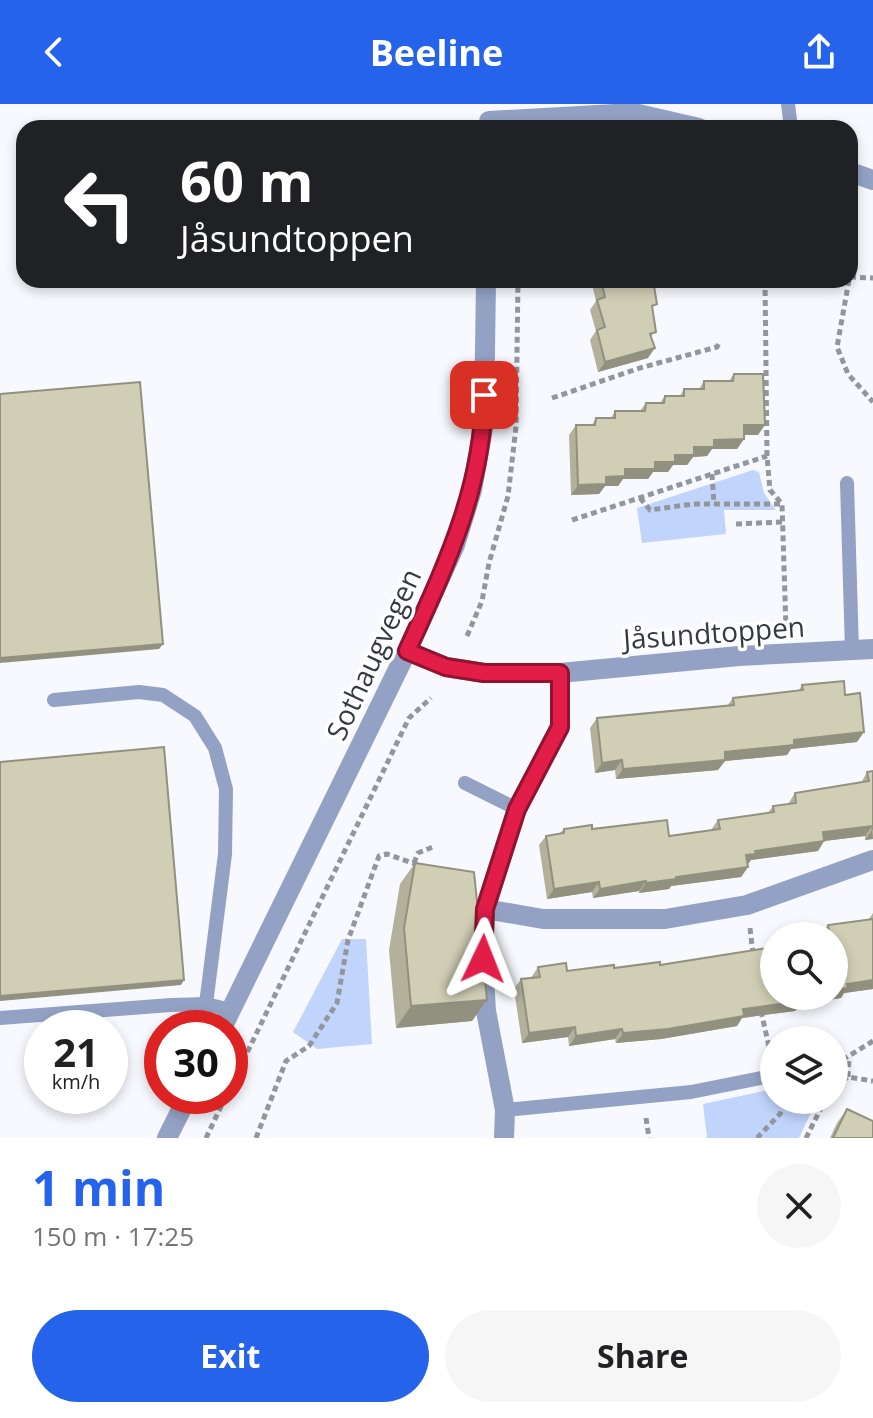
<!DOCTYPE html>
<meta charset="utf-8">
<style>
body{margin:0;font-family:"Open Sans",sans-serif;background:#f6f6f6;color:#202124;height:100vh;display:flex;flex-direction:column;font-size:30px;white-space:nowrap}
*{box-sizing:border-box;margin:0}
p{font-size:26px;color:#757577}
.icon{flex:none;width:44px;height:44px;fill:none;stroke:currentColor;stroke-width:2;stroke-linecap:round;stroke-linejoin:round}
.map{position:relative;height:1034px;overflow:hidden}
.details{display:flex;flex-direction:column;background:#fff;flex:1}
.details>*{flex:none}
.guide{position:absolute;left:16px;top:16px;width:842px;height:168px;border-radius:24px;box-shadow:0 4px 12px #0003;background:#202124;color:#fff;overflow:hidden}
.buttons{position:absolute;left:760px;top:818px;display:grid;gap:16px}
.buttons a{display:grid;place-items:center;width:88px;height:88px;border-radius:50%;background:#fff;box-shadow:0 4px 12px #0003;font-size:40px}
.speed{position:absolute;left:24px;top:906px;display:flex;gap:16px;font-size:40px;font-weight:700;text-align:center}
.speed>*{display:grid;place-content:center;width:104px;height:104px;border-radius:50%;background:#fff;box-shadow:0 4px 12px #0003;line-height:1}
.speed small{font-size:20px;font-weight:400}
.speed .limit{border:12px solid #d22;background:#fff;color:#111}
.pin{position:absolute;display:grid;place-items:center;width:68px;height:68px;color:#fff;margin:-34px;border-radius:16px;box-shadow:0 4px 12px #0006}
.me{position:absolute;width:88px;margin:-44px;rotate:2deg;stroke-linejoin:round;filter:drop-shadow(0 0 6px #0008)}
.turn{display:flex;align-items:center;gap:28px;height:168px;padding:0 32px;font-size:36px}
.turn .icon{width:104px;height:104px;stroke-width:2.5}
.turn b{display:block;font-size:56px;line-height:68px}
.round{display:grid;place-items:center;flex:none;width:84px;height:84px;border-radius:42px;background:#f6f6f6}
.headline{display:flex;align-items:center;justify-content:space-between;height:136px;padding:0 32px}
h1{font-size:48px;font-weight:700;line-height:60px;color:#2563eb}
.cta{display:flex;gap:16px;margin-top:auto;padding:16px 32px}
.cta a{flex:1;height:92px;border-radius:48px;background:#2563eb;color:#fff;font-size:32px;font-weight:700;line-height:92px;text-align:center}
.cta a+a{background:#f6f6f6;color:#202124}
header{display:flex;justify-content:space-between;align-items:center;height:104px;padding:0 32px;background:#2563eb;color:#fff;font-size:36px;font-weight:700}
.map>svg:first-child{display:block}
.green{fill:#c1d4fb}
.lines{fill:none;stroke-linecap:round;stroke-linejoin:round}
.path{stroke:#93969d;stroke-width:5;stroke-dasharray:6 4;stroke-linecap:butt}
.lane{stroke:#93a2c4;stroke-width:14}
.street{stroke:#93a2c4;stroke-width:20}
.wall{fill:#b3b19c}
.shaded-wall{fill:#92907f}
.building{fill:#d0ceb5;stroke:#92907f;stroke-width:2}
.route-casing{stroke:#92132f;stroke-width:20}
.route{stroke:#e11d48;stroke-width:14}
.labels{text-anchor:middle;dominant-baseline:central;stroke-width:7;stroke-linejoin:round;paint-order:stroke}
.street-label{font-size:28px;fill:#353942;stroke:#fff}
</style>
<header><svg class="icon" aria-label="back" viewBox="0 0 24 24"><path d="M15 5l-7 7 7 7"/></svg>Beeline<svg class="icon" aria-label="share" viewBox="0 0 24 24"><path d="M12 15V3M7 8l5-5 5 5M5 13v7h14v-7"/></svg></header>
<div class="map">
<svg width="873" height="1034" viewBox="0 0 873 1034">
<rect width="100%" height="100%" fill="#f7f9fe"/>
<g class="green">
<polygon points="753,366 759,368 764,389 776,406 724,406 726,430 642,439 637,404"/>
<polygon points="342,835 366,835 372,940 317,945 293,928"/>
<polygon points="774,985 774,996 816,998 799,1034 707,1034 703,1000"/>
</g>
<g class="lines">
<g class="path">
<polyline points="850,173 873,174"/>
<polyline points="765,176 767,352 770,386 782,400 786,525"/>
<polyline points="849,176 837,243 848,270 873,298"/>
<polyline points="552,294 640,264 717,243 720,237"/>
<polyline points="712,370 714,400"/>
<polyline points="640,394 650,406 693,400 781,400"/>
<polyline points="572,416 767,352"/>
<polyline points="736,420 782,418"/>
<polyline points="467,532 482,497 489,459 508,392 516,323 518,176"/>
<polyline points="414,759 418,749 435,742"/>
<polyline points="750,824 753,850"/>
<polyline points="761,907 772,956"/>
<polyline points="834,961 873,937"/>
<polyline points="848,973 849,953"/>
<polyline points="834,982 848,973 873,977"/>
<polyline points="230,984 409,614 431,594"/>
<polyline points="646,1014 649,1034"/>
<polyline points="206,1034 226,992"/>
<polyline points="256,1034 286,957 309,942 337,899 348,836 379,752 387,750 418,761"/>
<polyline points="757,1034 780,1010 786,996"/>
<polyline points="806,1034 825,996"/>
</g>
<g class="lane">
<polyline points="788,0 791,24"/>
<polyline points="847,379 852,546"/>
<polyline points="54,596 139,588 163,591 195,612 215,644 226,685 225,750 206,900"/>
<polyline points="465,679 517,705"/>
<polyline points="0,914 171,901 206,900 231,906"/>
<polyline points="505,1006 691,988 761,974"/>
</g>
<g class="street">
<polyline points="621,6 699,24"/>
<polyline points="489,17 633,9"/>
<polyline points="850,68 873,76"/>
<polyline points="407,547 446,563 484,569 560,569 739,552 873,545"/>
<polyline points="485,805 543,815 665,815 747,801 873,756"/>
<polyline points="222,924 407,547 455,441 472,386 484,319 486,176"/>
<polyline points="167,1034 188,992"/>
<polyline points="504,1034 505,1006 486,907 483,855 485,805 517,705 560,623 560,569"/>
</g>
</g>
<g class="wall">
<polygon points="591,176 653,176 652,234 648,254 598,268 590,236 596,227 590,206 596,197"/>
<polygon points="734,270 758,331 744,331 744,335 737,345 712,345 707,352 693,353 687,361 673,361 668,368 653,368 648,375 623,375 618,382 605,382 599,390 571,391 569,331 576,321 592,321 596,314 611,314 615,307 640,307 646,299 660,299 665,292 680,292 684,285 699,285 704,277 729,277"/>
<polygon points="802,581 845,591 857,638 791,645 787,651 725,657 718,666 616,675 615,666 595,669 590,624 597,614 727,602 733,594 799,586"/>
<polygon points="873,667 873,735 865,736 865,732 824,737 818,747 751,756 747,760 748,763 741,773 671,782 669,785 639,789 639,787 593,794 592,788 547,795 539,741 546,732 560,729 564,725 592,725 669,732 711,726 718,716 768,709 773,702 788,700 795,689 861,679 867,668"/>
<polygon points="415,759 487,896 472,917 396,924 389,846 400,780"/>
<polygon points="873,809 873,885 844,889 841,894 801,900 795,907 742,914 737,922 661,935 616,939 615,935 569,942 568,933 522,939 514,885 521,875 531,874 538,863 567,867 660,861 774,892 828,821 869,815"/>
<polygon points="847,1005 873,1034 830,1034 837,1019"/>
</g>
<g class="shaded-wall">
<polygon points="655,244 648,254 598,268 605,258"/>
<polygon points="744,321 765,321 758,331 737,331"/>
<polygon points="744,335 737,345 712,345 707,352 693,353 687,361 673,361 668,368 653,368 648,375 623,375 618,382 605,382 599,390 571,391 578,381 606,373 625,365 655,358 714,336"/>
<polygon points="163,540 159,545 0,559 0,554"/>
<polygon points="864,628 857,638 791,645 787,651 725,657 718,666 616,675 623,665 794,636"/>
<polygon points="622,656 615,666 595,669 602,659"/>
<polygon points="872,722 865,732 824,737 818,747 751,756 749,759 739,761 746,751 755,747 823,728"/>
<polygon points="872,726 873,735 865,736"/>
<polygon points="748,763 741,773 671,782 669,785 639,789 646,779 676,773"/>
<polygon points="646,777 639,787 593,794 600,785"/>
<polygon points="599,778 592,788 547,795 554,785"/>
<polygon points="184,876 181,881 0,897 0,892"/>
<polygon points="873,876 873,885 844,889 841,894 801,900 795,907 742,914 737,922 661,935 616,939 623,929 743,905 800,892 834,892 834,886 847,880"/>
<polygon points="487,896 472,917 396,924 411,902"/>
<polygon points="575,923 568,933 522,939 529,929"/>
<polygon points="622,925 615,935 569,942 576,932"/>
</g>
<g class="building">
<polygon points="601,176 653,176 657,200 652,202 656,228 650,230 655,244 605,258 597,226 605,223 597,196 605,193"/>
<polygon points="734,270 763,270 765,321 744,321 744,335 714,336 714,343 694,343 694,351 675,351 675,358 655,358 655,365 625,365 625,372 606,373 606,380 578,381 576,321 595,321 596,314 615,314 615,307 645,307 646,299 664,299 665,292 684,292 684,285 704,285 704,277 733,277"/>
<polygon points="140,278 163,540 0,554 0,290"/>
<polygon points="844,577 845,591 860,589 864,628 794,636 794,641 725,648 725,656 623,665 622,656 602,659 597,614 734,601 733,594 803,586 802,581"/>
<polygon points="164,643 184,876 0,892 0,658"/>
<polygon points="873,667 873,726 872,722 823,728 824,737 755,747 756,750 746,751 748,763 676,773 676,775 646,779 646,777 600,785 599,778 554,785 546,732 564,729 564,725 592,721 592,725 667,716 669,732 720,725 718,716 774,708 773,702 796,699 795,689 869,677 867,668"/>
<polygon points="415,759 474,768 487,896 411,902 404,824"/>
<polygon points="873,815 873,876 847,880 848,884 834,886 834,832 798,832 829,828 828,821"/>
<polygon points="774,843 774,892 802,892 802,897 743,905 744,912 668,925 623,929 622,925 576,932 575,923 529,929 521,875 540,873 538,863 566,859 567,867 614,861 614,864 660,858 660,861"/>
<polygon points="847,1005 873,1017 873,1034 833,1034"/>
</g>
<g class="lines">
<g class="route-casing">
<path id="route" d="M 483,855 L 485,805 L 517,705 L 560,623 L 560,569 L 484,569 L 446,563 L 407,547 C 445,463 483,385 484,291"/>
</g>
<use href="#route" class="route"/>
</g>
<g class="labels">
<g class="street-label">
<text transform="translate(714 528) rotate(-4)">Jåsundtoppen</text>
<text transform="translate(373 550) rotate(-65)">Sothaugvegen</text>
</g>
</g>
</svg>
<div class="buttons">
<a><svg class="icon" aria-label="search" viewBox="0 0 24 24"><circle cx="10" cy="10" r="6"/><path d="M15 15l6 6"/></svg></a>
<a><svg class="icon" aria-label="layers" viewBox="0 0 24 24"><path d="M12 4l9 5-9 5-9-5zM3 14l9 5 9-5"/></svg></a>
</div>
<div class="speed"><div>21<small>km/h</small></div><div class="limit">30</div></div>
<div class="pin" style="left:484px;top:291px;background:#d93025"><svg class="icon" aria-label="arrive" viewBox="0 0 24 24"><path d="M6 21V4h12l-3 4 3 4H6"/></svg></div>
<svg class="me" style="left:483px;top:855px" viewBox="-20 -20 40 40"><path d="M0-17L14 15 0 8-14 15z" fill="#e11d48" stroke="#fff" stroke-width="4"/></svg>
<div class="guide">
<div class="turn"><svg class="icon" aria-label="left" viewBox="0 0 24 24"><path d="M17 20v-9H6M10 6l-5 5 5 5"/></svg><div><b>60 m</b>Jåsundtoppen</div></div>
</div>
</div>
<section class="details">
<div class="headline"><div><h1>1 min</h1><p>150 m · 17:25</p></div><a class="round"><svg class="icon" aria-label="close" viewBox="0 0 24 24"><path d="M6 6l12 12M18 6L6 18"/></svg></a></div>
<div class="cta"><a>Exit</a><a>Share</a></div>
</section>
